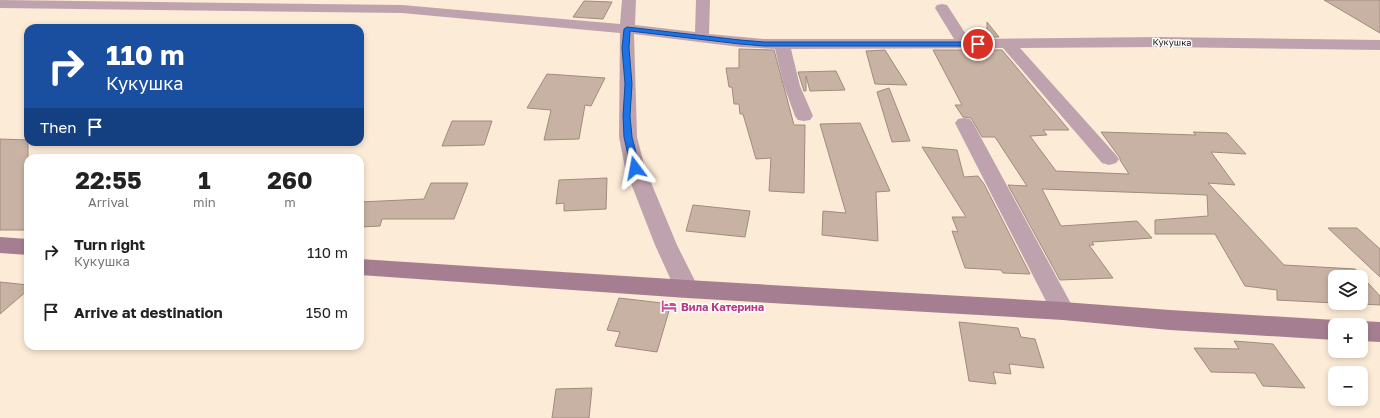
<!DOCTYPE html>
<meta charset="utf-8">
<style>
body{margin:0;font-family:"Golos Text",sans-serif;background:#f2f2f2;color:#222;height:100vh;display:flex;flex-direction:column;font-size:15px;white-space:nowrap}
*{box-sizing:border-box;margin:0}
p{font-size:13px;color:#767676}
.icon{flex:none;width:22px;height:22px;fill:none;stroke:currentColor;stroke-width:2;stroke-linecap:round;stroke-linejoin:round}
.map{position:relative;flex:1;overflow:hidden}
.sheet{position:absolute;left:24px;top:154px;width:340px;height:196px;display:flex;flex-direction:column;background:#fff;border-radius:12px;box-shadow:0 2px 6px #0003}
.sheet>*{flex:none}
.banner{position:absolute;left:24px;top:24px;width:340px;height:122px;border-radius:12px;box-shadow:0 2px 6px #0003;background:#1a4fa0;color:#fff;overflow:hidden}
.buttons{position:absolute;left:1328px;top:270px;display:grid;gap:8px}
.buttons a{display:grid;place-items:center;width:40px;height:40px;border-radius:8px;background:#fff;box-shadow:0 2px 6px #0003;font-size:20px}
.pin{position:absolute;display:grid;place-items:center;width:34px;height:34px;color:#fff;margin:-17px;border:2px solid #fff;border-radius:50%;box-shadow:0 1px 4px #0007}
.me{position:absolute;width:44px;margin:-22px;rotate:347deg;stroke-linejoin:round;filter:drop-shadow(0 0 3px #0008)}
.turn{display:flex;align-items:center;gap:14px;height:84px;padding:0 16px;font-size:18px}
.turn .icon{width:52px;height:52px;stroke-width:2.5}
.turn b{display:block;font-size:28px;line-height:34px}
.then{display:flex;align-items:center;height:38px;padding:0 16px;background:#0003;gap:8px;font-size:15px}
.eta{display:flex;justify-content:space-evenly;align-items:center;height:68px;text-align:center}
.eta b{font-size:24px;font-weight:700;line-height:28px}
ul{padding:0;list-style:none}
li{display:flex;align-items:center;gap:12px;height:60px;padding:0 16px}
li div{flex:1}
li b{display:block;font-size:15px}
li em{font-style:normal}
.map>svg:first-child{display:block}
.building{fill:#c8b2a3;stroke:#a08c7d}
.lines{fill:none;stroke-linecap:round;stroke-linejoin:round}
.street{fill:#bea3af;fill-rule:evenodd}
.secondary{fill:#a57f91;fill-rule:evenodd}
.route{fill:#1a73e8;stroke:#114b97}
.labels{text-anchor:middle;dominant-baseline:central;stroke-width:3;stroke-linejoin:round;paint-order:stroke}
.far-street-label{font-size:9px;fill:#140e07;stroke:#fff}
.hotel-label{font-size:11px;font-weight:bold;fill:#b23c85;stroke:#fff;text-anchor:start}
</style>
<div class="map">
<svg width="1380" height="418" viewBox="0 0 1380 418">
<rect width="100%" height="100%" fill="#fcebd6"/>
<g class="building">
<polygon points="1324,0 1380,0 1380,33"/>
<polygon points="584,1 612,2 603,19 573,17"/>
<polygon points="987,22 999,37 987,37"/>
<polygon points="739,49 774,50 794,125 805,125 804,193 769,191 771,158 756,159 743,114 740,114 739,104 734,104 732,87 729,87 726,68 739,68"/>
<polygon points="885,50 907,85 875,84 866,51"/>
<polygon points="933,50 1002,50 1069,130 1043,130 1047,135 1030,136 1056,171 1129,174 1120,160 1120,158 1101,132 1196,135 1193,132 1227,133 1246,154 1211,152 1235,185 1208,183 1284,265 1355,269 1380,296 1380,305 1342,303 1361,303 1361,277 1335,277 1335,303 1277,300 1277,290 1245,286 1215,234 1155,234 1155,220 1208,216 1207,195 1042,189 1061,226 1137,221 1152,238 1092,242 1094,245 1089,245 1113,278 1060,280 1008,185 1027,186 995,137 982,137 971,118 963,117 955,105 962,105"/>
<polygon points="836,71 845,90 810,91 806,76 806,91 804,91 798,72"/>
<polygon points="547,74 605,78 591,106 585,105 579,139 544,140 551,110 527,108"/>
<polygon points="889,88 910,141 892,142 877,92"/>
<polygon points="452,121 492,121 484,145 442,146"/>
<polygon points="860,123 890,191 876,192 878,241 822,235 823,211 846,213 820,124"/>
<polygon points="0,139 28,140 28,230 0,230"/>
<polygon points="922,147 957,150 964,177 978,176 984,184 1030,274 1003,273 1001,270 965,268 952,231 958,232 952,217 966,217"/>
<polygon points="607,178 606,209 564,211 564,203 556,204 559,180"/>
<polygon points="431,183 468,183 454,219 382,219 380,226 360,227 360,202 424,199"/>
<polygon points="693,205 750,211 745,237 686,231"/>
<polygon points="1328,228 1357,228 1380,249 1380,277"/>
<polygon points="0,282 28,285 28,290 0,314"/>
<polygon points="619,298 671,304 657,352 615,346 620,332 607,330"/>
<polygon points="959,322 1018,328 1021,337 1035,339 1044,368 1009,364 1011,374 993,372 996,384 969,381"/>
<polygon points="1234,341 1273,344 1305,388 1263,386 1255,373 1211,372 1194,348 1239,349"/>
<polygon points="592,388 589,418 552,418 556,389"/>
</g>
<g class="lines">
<g class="street">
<polygon points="0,0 402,5 620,24 622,0 636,0 635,25 695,32 696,0 710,0 709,34 764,39 954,39 935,8 937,5 942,4 947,5 969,39 1159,37 1380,40 1380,50 1159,47 1020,48 1116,155 1119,159 1116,163 1109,165 1102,163 1003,48 791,49 800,86 813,116 810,120 804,121 798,120 795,116 784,86 775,49 740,47 634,34 637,137 645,168 677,245 699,289 695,295 687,297 679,295 675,289 655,245 625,168 619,137 620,33 402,13 0,8"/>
<polygon points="964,118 970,119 973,123 1075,311 1072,317 1063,320 1054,317 1051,311 955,123 958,119"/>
</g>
<g class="secondary">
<polygon points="0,237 28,239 28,255 0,253"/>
<polygon points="360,259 687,280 1063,302 1170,310 1335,320 1344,323 1345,325 1335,325 1335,340 1170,330 1063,320 687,298 360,275"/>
<polygon points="1361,321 1380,322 1380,342 1361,341 1361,325 1351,325"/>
</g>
</g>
<polygon class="route" points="627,27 740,40 764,42 978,42 982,44 978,46 764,46 740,44 630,31 629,48 632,84 630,116 632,137 640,168 635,170 631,168 624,137 623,116 625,84 622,48 624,29"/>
<defs>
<g id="hotel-bare" transform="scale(1.2)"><path d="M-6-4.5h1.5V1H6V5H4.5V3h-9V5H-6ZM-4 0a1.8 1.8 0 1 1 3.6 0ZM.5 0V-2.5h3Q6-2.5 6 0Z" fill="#d1479c" stroke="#fff" stroke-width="2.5" paint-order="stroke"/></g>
</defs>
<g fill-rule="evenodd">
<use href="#hotel-bare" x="669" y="306"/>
</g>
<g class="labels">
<g class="far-street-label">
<text transform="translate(1172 42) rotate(1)">Кукушка</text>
</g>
<g class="hotel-label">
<text x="681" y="306">Вила Катерина</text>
</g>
</g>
</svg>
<div class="buttons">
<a><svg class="icon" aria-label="layers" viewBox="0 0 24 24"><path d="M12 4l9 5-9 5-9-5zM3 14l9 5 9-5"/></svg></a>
<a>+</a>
<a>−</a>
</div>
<div class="pin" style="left:978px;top:44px;background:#d93025"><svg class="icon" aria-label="arrive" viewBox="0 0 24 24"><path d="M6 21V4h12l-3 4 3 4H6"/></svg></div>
<svg class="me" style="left:635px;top:168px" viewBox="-20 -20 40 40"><path d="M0-17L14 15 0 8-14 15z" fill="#1a73e8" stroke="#fff" stroke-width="4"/></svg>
<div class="banner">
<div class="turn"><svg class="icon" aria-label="right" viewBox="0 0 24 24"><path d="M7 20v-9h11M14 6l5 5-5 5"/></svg><div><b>110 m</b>Кукушка</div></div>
<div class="then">Then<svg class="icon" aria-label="arrive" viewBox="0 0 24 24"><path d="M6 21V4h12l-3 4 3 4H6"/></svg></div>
</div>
<section class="sheet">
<div class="eta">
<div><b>22:55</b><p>Arrival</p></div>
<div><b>1</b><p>min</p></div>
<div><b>260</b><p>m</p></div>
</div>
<ul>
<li><svg class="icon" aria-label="right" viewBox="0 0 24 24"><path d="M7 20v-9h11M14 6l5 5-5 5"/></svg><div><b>Turn right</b><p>Кукушка</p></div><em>110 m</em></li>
<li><svg class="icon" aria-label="arrive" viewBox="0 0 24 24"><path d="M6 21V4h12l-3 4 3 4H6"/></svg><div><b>Arrive at destination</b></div><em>150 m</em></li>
</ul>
</section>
</div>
